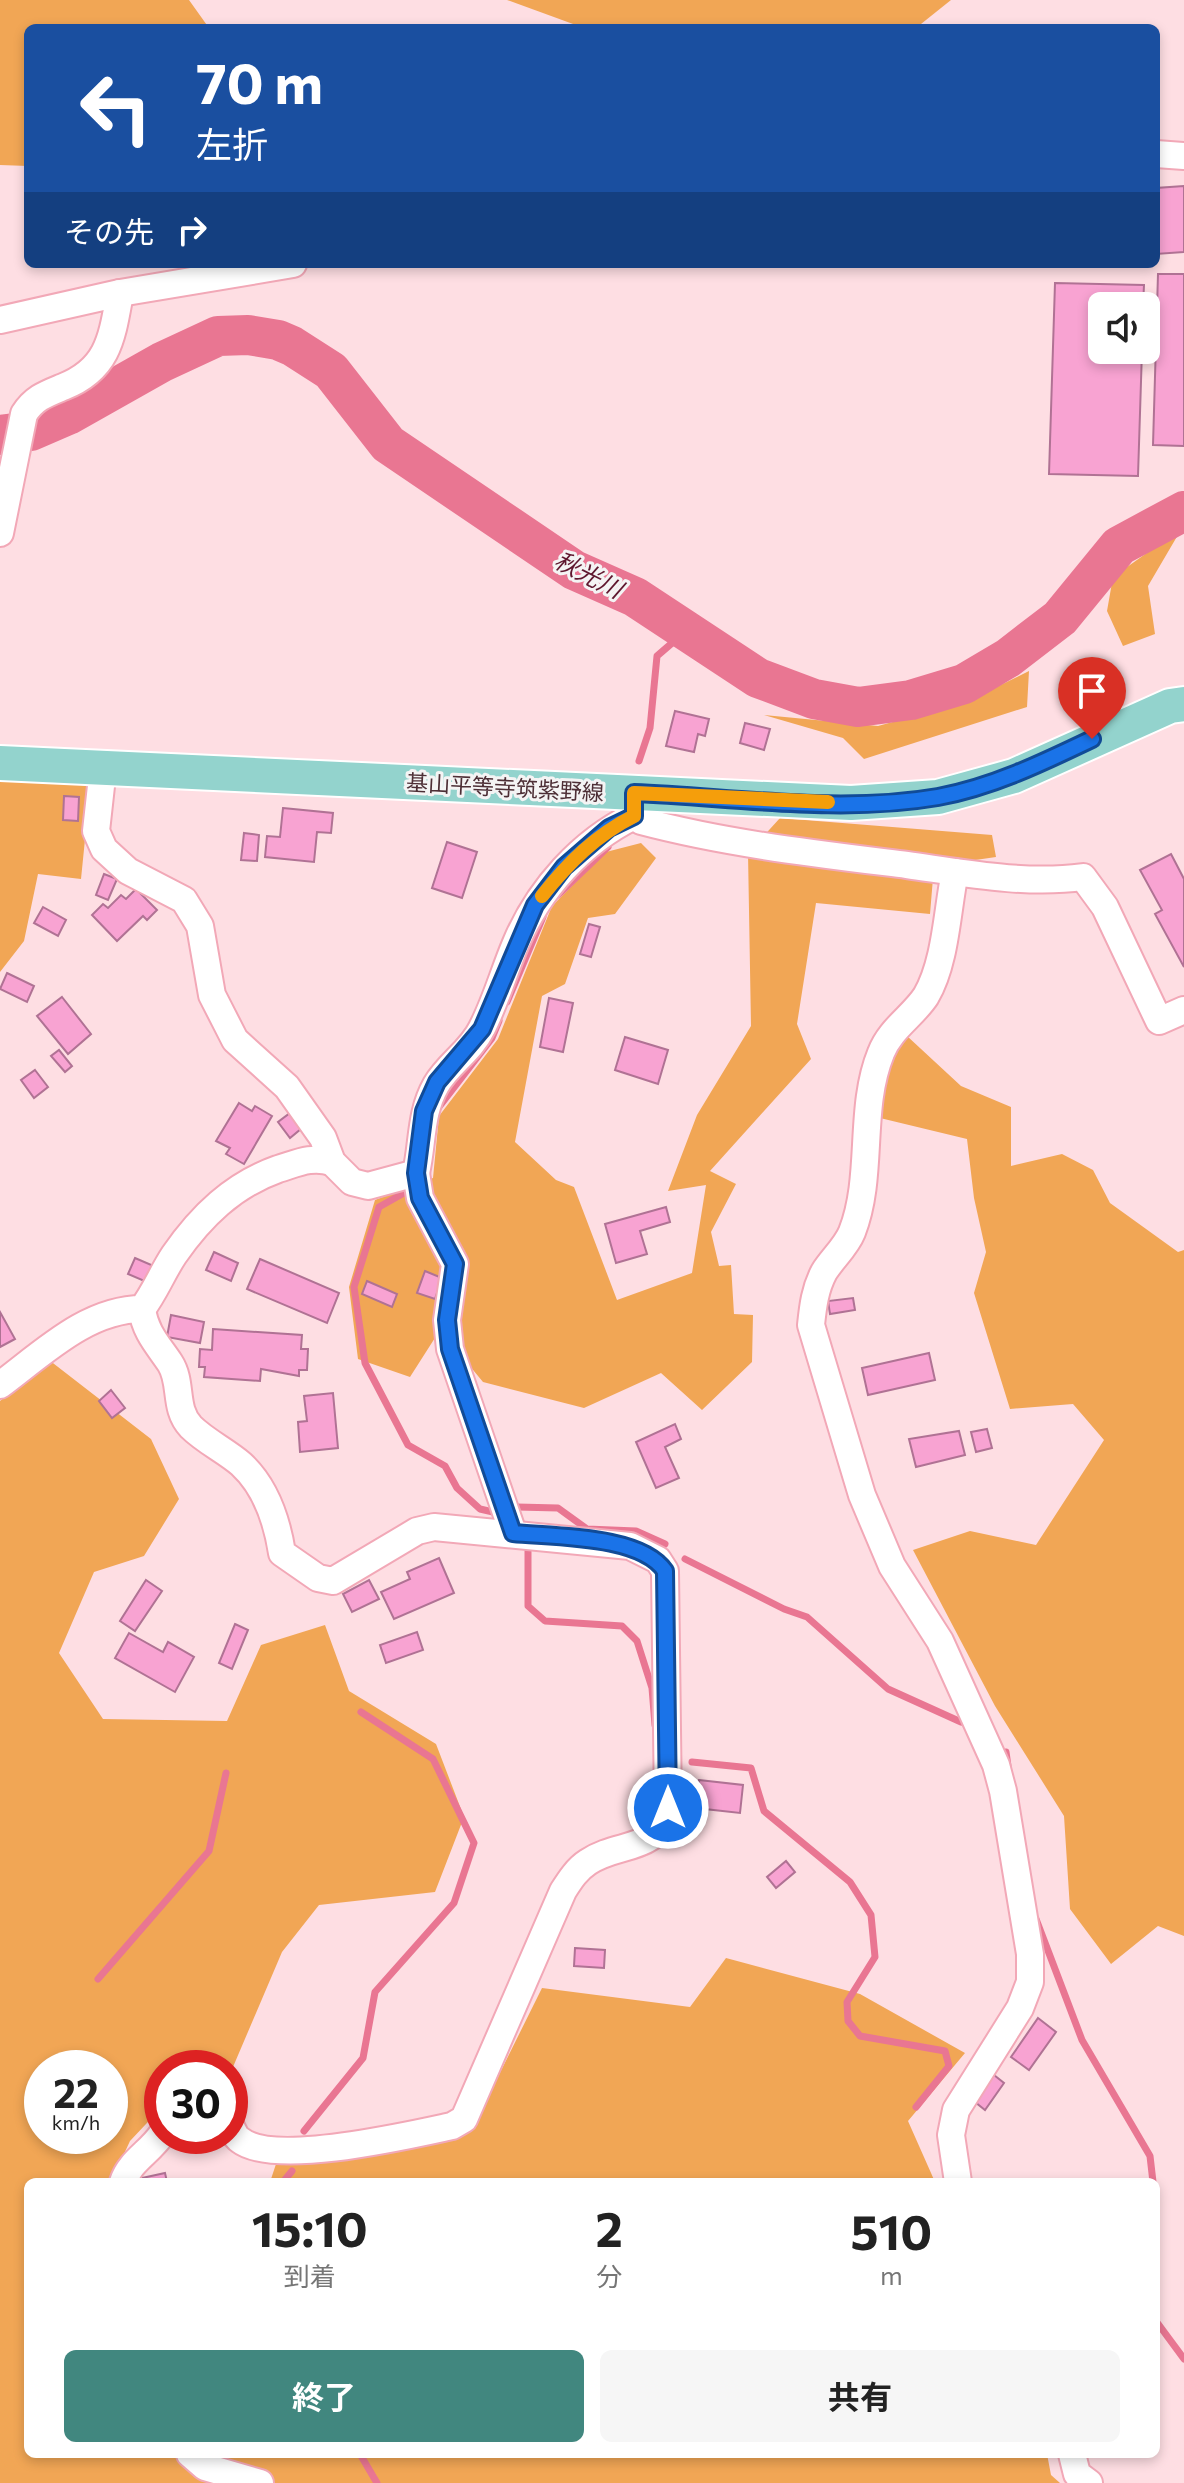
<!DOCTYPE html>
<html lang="ja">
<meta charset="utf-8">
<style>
body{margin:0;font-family:Commissioner,"Noto Sans JP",sans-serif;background:#f6f6f6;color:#222;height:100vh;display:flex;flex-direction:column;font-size:30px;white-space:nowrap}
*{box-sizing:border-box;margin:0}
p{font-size:26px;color:#767676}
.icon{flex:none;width:44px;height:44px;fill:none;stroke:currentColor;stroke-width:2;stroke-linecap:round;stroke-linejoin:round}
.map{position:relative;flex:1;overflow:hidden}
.sheet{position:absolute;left:24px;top:2178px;width:1136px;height:280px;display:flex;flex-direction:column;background:#fff;border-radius:12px;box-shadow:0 4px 12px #0003}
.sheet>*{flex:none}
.guide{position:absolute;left:24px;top:24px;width:1136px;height:244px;border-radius:12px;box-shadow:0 4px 12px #0003;background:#1a4fa0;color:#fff;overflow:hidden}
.controls{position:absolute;left:1088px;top:292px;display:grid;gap:16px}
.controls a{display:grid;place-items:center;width:72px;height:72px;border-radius:12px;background:#fff;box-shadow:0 4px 12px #0003;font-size:40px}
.speed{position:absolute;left:24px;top:2050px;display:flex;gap:16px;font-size:40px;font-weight:700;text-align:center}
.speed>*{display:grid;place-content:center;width:104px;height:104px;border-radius:50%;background:#fff;box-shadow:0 4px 12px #0003;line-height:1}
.speed small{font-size:20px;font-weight:400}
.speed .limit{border:12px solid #d22;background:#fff;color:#111}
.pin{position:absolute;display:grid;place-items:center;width:68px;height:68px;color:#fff;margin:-82px -34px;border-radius:50% 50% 50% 0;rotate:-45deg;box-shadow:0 0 8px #0007}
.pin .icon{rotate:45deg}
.me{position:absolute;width:88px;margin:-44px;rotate:0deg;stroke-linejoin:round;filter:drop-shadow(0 0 6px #0008)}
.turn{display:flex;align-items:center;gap:28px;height:168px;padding:0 40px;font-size:36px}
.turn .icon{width:104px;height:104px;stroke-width:2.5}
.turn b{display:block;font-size:56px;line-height:68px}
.then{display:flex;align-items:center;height:76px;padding:0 40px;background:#0003;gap:16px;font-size:30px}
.eta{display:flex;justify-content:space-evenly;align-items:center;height:136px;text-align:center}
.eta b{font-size:48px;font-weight:700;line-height:56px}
.button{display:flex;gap:16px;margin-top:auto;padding:16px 40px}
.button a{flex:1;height:92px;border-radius:12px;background:#41877f;color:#fff;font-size:32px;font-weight:700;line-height:92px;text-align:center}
.button a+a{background:#f6f6f6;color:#222}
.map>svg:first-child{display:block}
.green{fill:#f1a655;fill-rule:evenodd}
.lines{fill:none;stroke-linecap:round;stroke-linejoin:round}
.stream{stroke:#e97692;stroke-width:7}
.river{stroke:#e97692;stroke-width:40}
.building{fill:#f8a3d2;stroke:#b07294;stroke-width:2}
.minor-casing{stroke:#f2a8b7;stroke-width:30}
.major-casing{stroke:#fff;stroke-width:38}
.minor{stroke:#fff;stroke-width:26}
.major{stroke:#93d3cd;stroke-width:34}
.route-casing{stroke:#114b97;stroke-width:20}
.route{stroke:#1a73e8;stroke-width:14}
.slow{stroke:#f59e0b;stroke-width:14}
.labels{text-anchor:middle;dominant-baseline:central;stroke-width:6;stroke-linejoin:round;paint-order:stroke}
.street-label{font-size:22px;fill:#4d2f36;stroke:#f4f4f4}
.water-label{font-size:24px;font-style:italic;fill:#5f172e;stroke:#f4f4f4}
</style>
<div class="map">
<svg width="1184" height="2483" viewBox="0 0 1184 2483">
<rect width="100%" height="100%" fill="#fedee3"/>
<g class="green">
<polygon points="0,0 189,0 209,28 28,28 28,166 0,165"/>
<polygon points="507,0 951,0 916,28 584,28"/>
<polygon points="1182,528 1148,586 1155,634 1123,646 1107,611 1113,577"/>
<polygon points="1029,671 1027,707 864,759 843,738 764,715 878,726 966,702"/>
<polygon points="91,780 81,879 38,874 24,941 0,972 0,782"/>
<polygon points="780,818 992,835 996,857 934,866 930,914 816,903 797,1024 811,1059 710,1171 736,1184 711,1232 719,1266 731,1265 734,1314 753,1315 752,1362 702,1410 661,1373 584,1408 483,1382 440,1330 410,1377 358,1359 349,1287 375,1200 433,1178 439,1116 498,1039 552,906 606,852 641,843 656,858 615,914 588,918 565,984 542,996 515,1142 556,1180 574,1187 617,1300 692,1273 706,1185 668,1191 697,1115 751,1026 748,853"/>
<polygon points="907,1036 961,1086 1011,1107 1011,1166 1062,1154 1093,1170 1110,1203 1178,1252 1184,1250 1184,1936 1158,1926 1111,1964 1070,1909 1064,1816 995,1706 913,1550 970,1531 1036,1545 1104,1440 1073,1404 1010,1409 974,1293 986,1252 974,1198 967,1139 880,1118 883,1067"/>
<path d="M 49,1360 L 151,1439 L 179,1499 L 144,1556 L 94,1572 L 59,1653 L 103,1719 L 227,1721 L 261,1645 L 325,1625 L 349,1691 L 436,1744 L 464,1817 L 435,1892 L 319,1905 L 282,1952 L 230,2074 L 230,2068 L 162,2068 L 162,2107 L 130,2141 L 111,2182 L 28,2182 L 28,2454 L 1047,2454 L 1051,2475 L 1060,2483 L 0,2483 L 0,1401 ZM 42,2068 L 110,2068 L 110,2136 L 42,2136 Z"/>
<polygon points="726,1958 860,1994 965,2053 908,2121 935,2182 270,2182 277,2161 472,2129 542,1988 690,2007"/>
</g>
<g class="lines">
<g class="stream">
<polyline points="639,761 650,728 657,656 686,631"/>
<polyline points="558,895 608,847"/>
<polyline points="507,1002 543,917"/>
<polyline points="438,1108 492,1038 499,1021"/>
<polyline points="404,1193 379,1207 354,1287 365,1363 408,1445 445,1466 457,1488 480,1509 493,1512"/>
<polyline points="517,1507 558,1508 587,1529 636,1531 665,1544"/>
<polyline points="528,1551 528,1606 545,1621 622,1626 637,1641 652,1688 655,1725"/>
<polyline points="685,1559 784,1609 807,1617 888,1689 961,1722"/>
<polyline points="1006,1752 1008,1766"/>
<polyline points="692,1762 751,1768 764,1811 850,1882 871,1915 875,1957 847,2002 848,2021 860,2036 945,2051 949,2066 916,2107"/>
<polyline points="1036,1919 1082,2040 1150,2156 1153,2182"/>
<polyline points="98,1979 209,1851 226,1773"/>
<polyline points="304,2131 363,2058 375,1992 454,1903 474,1843 433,1759 361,1712"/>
<polyline points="283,2182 292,2171"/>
<polyline points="1156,2321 1184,2359"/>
<polyline points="360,2454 377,2483"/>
</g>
<polyline class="river" points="0,435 31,431 68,415 162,362 218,336 248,335 278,340 292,346 331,371 388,444 574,570 635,597 758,678 814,699 858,707 911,700 964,684 1008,658 1060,618 1119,546 1184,511"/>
</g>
<g class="building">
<polygon points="1184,186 1184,252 1156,254 1156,188"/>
<polygon points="1158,274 1184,274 1184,446 1153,445"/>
<polygon points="1055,283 1144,285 1143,306 1102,306 1102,350 1142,350 1138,476 1049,474"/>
<polygon points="675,711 709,719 705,736 698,734 694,752 666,746"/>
<polygon points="745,723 770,729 764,750 740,743"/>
<polygon points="64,796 79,797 78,821 63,820"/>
<polygon points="283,808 333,813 331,833 317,832 314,862 265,857 267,836 280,837"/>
<polygon points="244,833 259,835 257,861 241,860"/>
<polygon points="447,842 477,852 462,898 432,888"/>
<polygon points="1171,854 1184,879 1184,967 1155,914 1162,910 1140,870"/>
<polygon points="104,874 117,879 108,900 96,895"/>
<polygon points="136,889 157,910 147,920 143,916 117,941 92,915 103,904 108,908 121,895 126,899"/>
<polygon points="43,907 66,920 58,936 34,923"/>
<polygon points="589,924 600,927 591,957 580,954"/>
<polygon points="7,973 34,986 27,1002 0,989"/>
<polygon points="62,997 91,1034 68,1054 37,1016"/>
<polygon points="549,998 573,1003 563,1052 540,1047"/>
<polygon points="625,1037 668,1050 658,1084 615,1070"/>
<polygon points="59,1050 72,1066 65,1072 51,1056"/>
<polygon points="35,1070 48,1087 34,1098 21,1080"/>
<polygon points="239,1103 252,1111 255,1106 272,1116 244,1164 226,1154 230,1148 216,1141"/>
<polygon points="290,1113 302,1128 290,1138 278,1122"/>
<polygon points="666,1207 670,1222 640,1231 647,1254 616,1263 605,1224"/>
<polygon points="214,1252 238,1263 231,1281 206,1270"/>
<polygon points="135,1258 156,1267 149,1283 128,1274"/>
<polygon points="260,1259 339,1293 327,1323 247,1289"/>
<polygon points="425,1271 442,1278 435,1299 417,1293"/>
<polygon points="367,1281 397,1294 392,1307 362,1294"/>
<polygon points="853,1298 855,1310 830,1314 828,1301"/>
<polygon points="0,1312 15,1339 0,1347"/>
<polygon points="171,1315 204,1322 200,1343 167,1337"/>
<polygon points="213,1329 302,1335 301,1349 308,1349 307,1370 299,1370 299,1376 261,1369 260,1381 204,1377 205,1367 199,1367 200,1349 212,1350"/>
<polygon points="929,1353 935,1380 868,1395 862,1368"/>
<polygon points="111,1390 125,1408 112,1418 99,1401"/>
<polygon points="333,1393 338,1448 300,1452 298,1422 307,1421 304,1396"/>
<polygon points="675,1424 681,1439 665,1447 679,1478 656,1488 636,1442"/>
<polygon points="987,1429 992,1448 976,1452 971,1432"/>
<polygon points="959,1431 965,1455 916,1467 909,1439"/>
<polygon points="439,1558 454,1593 394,1619 381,1592 410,1579 407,1572"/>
<polygon points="146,1580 162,1591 135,1631 120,1621"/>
<polygon points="369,1580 379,1599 352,1612 343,1594"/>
<polygon points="235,1624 248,1630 232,1669 219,1663"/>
<polygon points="417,1632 423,1650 386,1663 380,1645"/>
<polygon points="129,1633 163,1652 168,1642 194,1657 175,1692 115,1658"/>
<polygon points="699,1780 743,1785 740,1813 696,1808"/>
<polygon points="786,1861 795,1872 776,1888 767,1877"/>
<polygon points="575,1948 605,1950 604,1968 574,1966"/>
<polygon points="1038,2018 1056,2032 1029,2070 1011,2057"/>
<polygon points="994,2075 1004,2083 985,2110 975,2102"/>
<polygon points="165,2173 167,2182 134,2182 133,2180"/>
</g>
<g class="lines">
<g class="minor-casing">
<g id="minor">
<polyline points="1156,154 1184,156"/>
<polyline points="0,320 120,293 293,264"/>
<path d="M 0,533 L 24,414 C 34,398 46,394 63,387 C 109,369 112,337 120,293"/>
<path d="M 103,768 L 96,831 L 104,849 L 128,871 L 184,900 L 200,926 L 212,995 L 235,1040 L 287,1087 L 323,1138 L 332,1162 L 352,1182 L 368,1186 L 416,1173 C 423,1143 420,1113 436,1085 C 448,1064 471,1051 482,1028 C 496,1001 504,971 516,943 C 539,889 581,842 634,816"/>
<path d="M 633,800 L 634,816 L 641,821 C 728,844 818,854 907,865 C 964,873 1026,885 1083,877 L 1105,907 L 1159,1021 L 1184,1010"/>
<path d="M 955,872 C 947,910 946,962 926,996 C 913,1016 890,1029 881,1053 C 858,1109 874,1176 852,1232 C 846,1247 832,1259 824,1272 C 815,1289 813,1306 811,1325 L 862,1495 L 892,1566 L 940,1641 L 996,1765 L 1003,1791 L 1030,1954 L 1030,1982 L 1020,2008 L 956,2110 L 951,2135 L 958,2182"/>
<polyline points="416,1173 420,1198 455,1264 447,1320 450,1349 513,1533"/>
<path d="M 142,1309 C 145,1332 158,1345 170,1363 C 183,1383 173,1408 191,1427 C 205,1441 226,1451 241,1464 C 266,1487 277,1521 282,1553 L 318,1578 L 333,1581 L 417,1531 L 434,1527 L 630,1546 L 658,1560 L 665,1571 L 668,1808 C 659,1853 619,1841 588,1862 C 577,1869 570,1880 563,1891 L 464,2119 L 452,2126 C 410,2135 274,2167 240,2140 C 235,2137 233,2130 230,2125"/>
<path d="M 0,1385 C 42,1354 87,1309 142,1309 C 155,1292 162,1273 174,1255 C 201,1216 233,1185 278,1169 C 298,1163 311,1156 332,1162"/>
<path d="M 123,2182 C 130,2161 149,2153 162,2134"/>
<polyline points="190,2454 205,2467 260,2483"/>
<polyline points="1072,2454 1077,2474 1089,2483"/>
</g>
</g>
<g class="major-casing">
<polyline id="major" points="0,763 851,803 938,797 1014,776 1170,706 1184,704"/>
</g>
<use href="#minor" class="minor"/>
<use href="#major" class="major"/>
</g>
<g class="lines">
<g class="route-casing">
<path id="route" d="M 668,1808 L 665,1571 C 641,1535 554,1537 513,1533 L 450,1349 L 447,1320 L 455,1264 L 420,1198 L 416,1173 L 424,1111 L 437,1082 L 482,1029 L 535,905 L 564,867 L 609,828 L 634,816 L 634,793 C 733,797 840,814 938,797 C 992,787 1042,763 1092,739"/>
</g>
<use href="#route" class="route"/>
<path class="slow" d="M 542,896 C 568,863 596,835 634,816 L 634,793 L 828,802"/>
</g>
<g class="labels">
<g class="street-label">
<text transform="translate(505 787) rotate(3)">基山平等寺筑紫野線</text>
</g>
<g class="water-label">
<text transform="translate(589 574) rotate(27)">秋光川</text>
</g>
</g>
</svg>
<div class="controls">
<a><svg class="icon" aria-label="sound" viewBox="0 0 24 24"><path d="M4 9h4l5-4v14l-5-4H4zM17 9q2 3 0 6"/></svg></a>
</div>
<div class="speed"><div>22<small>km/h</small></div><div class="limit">30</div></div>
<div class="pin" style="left:1092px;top:739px;background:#d93025"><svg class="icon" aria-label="arrive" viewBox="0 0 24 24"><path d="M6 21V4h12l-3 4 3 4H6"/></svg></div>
<svg class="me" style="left:668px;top:1808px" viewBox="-20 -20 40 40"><circle r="17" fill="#1a73e8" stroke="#fff" stroke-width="3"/><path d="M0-11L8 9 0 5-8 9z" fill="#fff"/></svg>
<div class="guide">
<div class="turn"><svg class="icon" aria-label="left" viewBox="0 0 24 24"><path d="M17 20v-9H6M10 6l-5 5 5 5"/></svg><div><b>70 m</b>左折</div></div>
<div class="then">その先<svg class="icon" aria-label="right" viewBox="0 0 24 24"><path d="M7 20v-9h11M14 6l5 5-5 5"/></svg></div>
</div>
<section class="sheet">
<div class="eta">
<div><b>15:10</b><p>到着</p></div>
<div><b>2</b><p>分</p></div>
<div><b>510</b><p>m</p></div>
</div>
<div class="button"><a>終了</a><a>共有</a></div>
</section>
</div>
